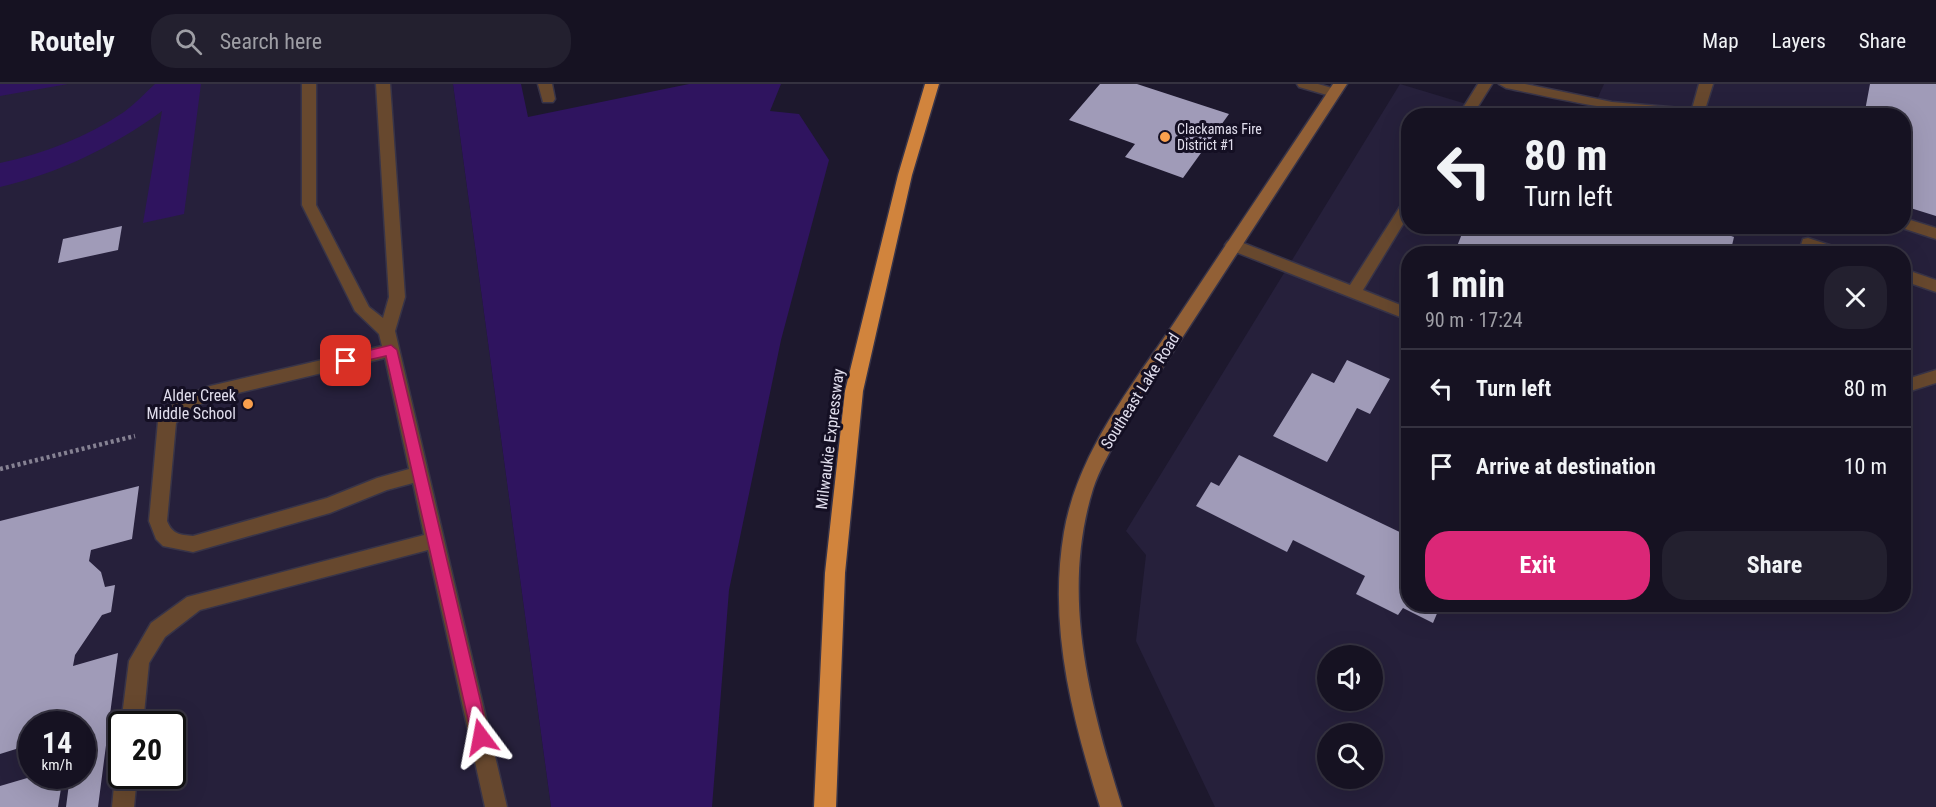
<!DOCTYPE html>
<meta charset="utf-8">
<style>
body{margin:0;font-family:"Roboto Condensed",sans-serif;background:#23202f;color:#f1f3f6;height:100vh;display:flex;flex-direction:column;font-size:22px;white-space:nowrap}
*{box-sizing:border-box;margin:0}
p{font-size:20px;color:#9e9ea5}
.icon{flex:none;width:33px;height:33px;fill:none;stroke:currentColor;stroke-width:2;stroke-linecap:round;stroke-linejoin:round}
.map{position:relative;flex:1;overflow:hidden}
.drawer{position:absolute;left:1401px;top:162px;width:510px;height:366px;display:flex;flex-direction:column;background:#161222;border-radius:24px;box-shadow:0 6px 24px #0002,0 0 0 2px #353240}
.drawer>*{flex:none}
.top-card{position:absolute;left:1401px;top:24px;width:510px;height:126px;border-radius:24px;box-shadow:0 6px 24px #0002,0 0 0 2px #353240;background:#161222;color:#f1f3f6;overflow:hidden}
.fabs{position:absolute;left:1317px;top:561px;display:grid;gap:12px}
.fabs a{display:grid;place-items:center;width:66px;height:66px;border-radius:50%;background:#161222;box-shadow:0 6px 24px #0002,0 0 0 2px #353240;font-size:30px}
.speed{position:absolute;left:18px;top:627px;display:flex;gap:12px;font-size:30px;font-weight:700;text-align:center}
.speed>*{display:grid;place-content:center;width:78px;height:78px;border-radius:50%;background:#161222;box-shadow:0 6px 24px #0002,0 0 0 2px #353240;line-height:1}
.speed small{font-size:15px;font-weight:400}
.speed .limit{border:3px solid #111;border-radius:9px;background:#fff;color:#111}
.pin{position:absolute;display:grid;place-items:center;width:51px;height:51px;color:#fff;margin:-26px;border-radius:12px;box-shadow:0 3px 9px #0006}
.me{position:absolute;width:66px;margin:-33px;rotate:347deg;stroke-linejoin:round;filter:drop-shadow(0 0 4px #0008)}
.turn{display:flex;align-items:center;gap:21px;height:126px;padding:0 24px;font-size:27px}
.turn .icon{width:78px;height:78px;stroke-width:2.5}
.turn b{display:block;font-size:42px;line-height:51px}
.round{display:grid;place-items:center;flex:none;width:63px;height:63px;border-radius:24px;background:#23202f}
.head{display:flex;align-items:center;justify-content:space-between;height:102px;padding:0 24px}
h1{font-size:36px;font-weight:700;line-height:45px}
.cta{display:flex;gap:12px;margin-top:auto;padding:12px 24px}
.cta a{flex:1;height:69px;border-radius:24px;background:#db2777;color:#fff;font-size:24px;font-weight:700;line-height:69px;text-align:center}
.cta a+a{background:#23202f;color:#f1f3f6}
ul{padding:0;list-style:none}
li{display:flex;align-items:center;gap:18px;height:78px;padding:0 24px;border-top:2px solid #353240}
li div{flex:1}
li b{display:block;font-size:22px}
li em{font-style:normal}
header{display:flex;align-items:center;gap:36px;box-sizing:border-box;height:84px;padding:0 30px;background:#161222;border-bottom:2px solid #353240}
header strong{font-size:28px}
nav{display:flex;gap:33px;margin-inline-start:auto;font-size:21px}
.search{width:420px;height:54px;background:#23202f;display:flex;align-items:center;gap:15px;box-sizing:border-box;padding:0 21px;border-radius:24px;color:#9e9ea5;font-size:22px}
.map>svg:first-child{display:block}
.built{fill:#26203b;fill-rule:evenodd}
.green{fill:#2f145f}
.building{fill:#a09bb8}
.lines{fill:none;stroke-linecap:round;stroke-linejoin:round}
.lane-casing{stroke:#383448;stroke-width:3}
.street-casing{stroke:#383448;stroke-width:3}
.secondary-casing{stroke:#383448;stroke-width:3}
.highway-casing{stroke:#383448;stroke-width:3}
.path{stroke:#868293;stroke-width:4.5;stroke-dasharray:3 3;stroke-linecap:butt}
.lane{fill:#67482e;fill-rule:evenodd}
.street{fill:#67482e;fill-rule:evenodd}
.secondary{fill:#926036;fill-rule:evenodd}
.highway{fill:#d1843d;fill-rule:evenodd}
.route{fill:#db2777;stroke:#8e194d;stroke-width:1.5}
.poi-dot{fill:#f99f4d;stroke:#140f23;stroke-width:2}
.labels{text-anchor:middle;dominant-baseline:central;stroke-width:6;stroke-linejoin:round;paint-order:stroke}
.far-poi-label{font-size:14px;fill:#e0ddec;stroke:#140f23;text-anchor:start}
.street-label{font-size:16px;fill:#e0ddec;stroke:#140f23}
.poi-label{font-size:16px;fill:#e0ddec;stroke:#140f23;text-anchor:end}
</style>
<header>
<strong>Routely</strong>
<div class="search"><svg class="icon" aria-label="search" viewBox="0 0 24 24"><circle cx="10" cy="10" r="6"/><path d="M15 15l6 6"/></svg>Search here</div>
<nav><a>Map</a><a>Layers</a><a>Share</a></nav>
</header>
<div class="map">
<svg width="1936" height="723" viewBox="0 0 1936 723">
<rect width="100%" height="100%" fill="#1d182d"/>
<g class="built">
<path d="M 0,0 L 453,0 L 551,723 L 0,723 ZM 32,640 L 82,640 L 82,692 L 32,692 ZM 122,640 L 172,640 L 172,692 L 122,692 Z"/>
<path d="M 1400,0 L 1503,31 L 1408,32 L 1408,142 L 1904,142 L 1904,32 L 1590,31 L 1604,0 L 1936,0 L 1936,723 L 1215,723 L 1136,557 L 1146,471 L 1126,447 ZM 1408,170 L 1904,170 L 1904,520 L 1408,520 ZM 1328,572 L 1372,572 L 1372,616 L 1328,616 ZM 1328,650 L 1372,650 L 1372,694 L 1328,694 Z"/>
</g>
<g class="green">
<polygon points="0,0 68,0 0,12"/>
<path d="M 155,0 L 201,0 L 184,130 L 143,139 L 162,27 C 113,63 59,89 0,103 L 0,79 C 43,70 87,53 124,28 C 135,20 145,9 155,0 Z"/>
<polygon points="453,0 521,0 528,33 689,0 781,0 770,27 799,30 829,76 781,256 729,506 712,723 551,723"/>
</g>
<g class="building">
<polygon points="1100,0 1137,0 1229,30 1183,94 1125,73 1135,60 1069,36"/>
<polygon points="1870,0 1936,0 1936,132 1904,122 1904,32 1864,32"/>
<polygon points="122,142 118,166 58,179 63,155"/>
<polygon points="1465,142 1703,142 1734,153 1730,170 1454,170"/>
<polygon points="1347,276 1390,295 1370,330 1357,324 1327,378 1273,352 1312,289 1334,299"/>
<polygon points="1239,371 1408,452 1408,520 1441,520 1433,539 1403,524 1398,531 1356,510 1365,492 1293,456 1287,468 1196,422 1211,398 1219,402"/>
<polygon points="139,402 132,455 91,466 89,477 101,488 105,503 115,501 111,528 102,531 75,571 73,582 118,569 98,723 66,723 70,692 82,692 82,640 32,640 32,660 0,670 0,437"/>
<polygon points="34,692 63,692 58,723 0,723 0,702"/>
</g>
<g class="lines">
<g class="lane-casing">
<g id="lane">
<path d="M 302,0 L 316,0 L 316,121 L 369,223 L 383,234 L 389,213 L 376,0 L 390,0 L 405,213 L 395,247 L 507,723 L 485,723 L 428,466 L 200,526 L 165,553 L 149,579 L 143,640 L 121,640 L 129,577 L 151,539 L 187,513 L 424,451 L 413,399 L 387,406 L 330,429 L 193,468 L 163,462 L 156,455 L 149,437 L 158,337 L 179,314 L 210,302 L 382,262 L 379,250 L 355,227 L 302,121 ZM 385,274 L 409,385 L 377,394 L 327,414 L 193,452 C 180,451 172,450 167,437 L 176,339 L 191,324 L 213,315 Z"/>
<polygon points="1297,0 1318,0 1339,6 1341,9 1334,13 1299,3"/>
<polygon points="1478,0 1492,0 1472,32 1458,32"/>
<path d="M 1499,0 L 1525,0 L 1612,18 L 1692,25 L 1699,0 L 1713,0 L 1703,32 C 1634,32 1573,18 1506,4 Z"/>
<polygon points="1408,116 1408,132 1363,206 1408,224 1408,236 1228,165 1225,161 1228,157 1238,157 1350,201 1403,118"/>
<polygon points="1904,134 1936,144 1936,155 1899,143 1904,142"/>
<polygon points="1808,154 1845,166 1847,170 1822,170 1814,167 1814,170 1798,170 1803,155"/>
<polygon points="1904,185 1936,196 1936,208 1904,197"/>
<polygon points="1936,286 1936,299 1904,309 1904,296"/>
<polygon points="122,683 122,692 137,692 134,723 112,723 115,692 118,684"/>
</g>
</g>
<g class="street-casing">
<polygon id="street" points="538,0 552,0 555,15 553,18 543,18"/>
</g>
<g class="secondary-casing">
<path id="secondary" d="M 1333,0 L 1347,0 L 1119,351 C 1110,368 1099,386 1093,405 C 1060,512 1090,620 1122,723 L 1100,723 C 1072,633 1048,542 1064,448 C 1078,366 1136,297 1180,230 C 1231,153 1282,77 1333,0 Z"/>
</g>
<g class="highway-casing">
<polygon id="highway" points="925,0 939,0 912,91 863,307 845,489 836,723 814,723 825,489 845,307 898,91"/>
</g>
<polyline class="path" points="0,385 135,352"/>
<use href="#lane" class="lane"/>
<use href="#street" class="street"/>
<use href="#secondary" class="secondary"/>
<use href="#highway" class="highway"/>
</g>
<polygon class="route" points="391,261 397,266 489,653 486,659 481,661 475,659 472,653 386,272 346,281 339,277 346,272"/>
<g class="poi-dot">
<circle cx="1165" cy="53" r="6"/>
<circle cx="248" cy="320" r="6"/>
</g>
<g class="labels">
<g class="far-poi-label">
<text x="1177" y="45">Clackamas Fire<tspan x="1177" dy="16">District #1</tspan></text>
</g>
<g class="street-label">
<text transform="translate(1140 307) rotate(-58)">Southeast Lake Road</text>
<text transform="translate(830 355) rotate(-83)">Milwaukie Expressway</text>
</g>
<g class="poi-label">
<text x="236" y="311">Alder Creek<tspan x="236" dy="18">Middle School</tspan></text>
</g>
</g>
</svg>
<div class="fabs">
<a><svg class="icon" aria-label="sound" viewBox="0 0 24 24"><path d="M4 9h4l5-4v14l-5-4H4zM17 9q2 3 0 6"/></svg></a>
<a><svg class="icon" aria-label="search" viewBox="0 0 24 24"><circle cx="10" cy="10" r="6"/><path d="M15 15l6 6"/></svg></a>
</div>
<div class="speed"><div>14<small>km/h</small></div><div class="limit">20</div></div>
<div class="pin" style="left:346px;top:277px;background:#d93025"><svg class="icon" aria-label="arrive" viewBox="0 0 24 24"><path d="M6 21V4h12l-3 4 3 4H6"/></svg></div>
<svg class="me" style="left:481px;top:653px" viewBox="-20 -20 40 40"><path d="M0-17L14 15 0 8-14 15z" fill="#db2777" stroke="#fff" stroke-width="4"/></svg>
<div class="top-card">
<div class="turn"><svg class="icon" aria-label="left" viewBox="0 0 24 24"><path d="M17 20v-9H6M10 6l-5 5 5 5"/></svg><div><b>80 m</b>Turn left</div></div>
</div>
<section class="drawer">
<div class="head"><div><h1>1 min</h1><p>90 m · 17:24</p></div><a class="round"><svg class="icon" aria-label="close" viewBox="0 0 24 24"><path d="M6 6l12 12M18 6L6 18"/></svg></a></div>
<ul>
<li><svg class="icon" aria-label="left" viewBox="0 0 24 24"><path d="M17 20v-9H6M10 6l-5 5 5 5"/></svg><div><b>Turn left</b></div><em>80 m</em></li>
<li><svg class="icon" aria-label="arrive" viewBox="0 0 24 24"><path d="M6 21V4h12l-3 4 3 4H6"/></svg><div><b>Arrive at destination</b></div><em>10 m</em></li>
</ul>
<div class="cta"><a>Exit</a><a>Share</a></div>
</section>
</div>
